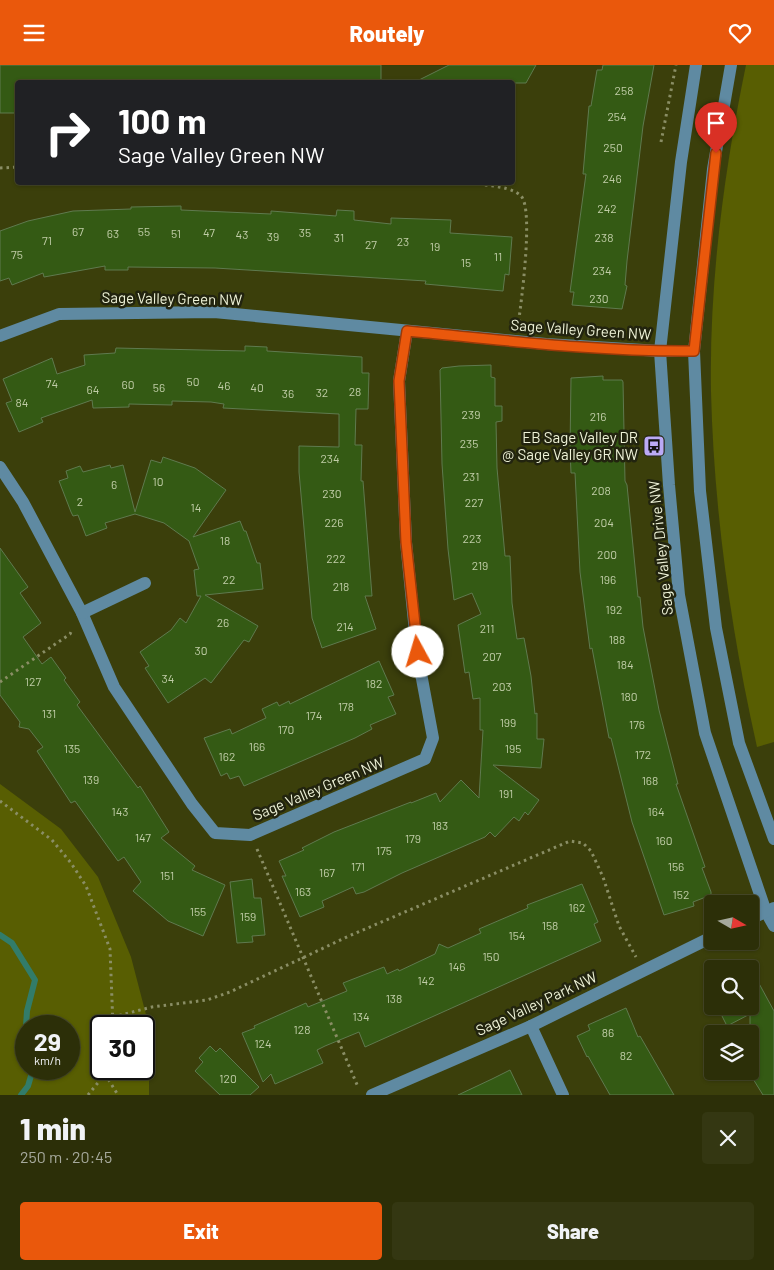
<!DOCTYPE html>
<meta charset="utf-8">
<style>
body{margin:0;font-family:Barlow,sans-serif;background:#343712;color:#f1f3f6;height:100vh;display:flex;flex-direction:column;font-size:19px;white-space:nowrap}
*{box-sizing:border-box;margin:0}
p{font-size:16px;color:#a6a99c}
.icon{flex:none;width:28px;height:28px;fill:none;stroke:currentColor;stroke-width:2;stroke-linecap:round;stroke-linejoin:round}
.map{position:relative;height:1030px;overflow:hidden}
.panel{display:flex;flex-direction:column;background:#2c2f08;flex:1}
.panel>*{flex:none}
.banner{position:absolute;left:15px;top:15px;width:500px;height:105px;border-radius:5px;box-shadow:0 1px 4px #0004,0 0 0 1px #484a29;background:#202124;color:#fff;overflow:hidden}
.needle{width:32px;rotate:99deg}
.fabs{position:absolute;left:704px;top:830px;display:grid;gap:10px}
.fabs a{display:grid;place-items:center;width:55px;height:55px;border-radius:5px;background:#2c2f08;box-shadow:0 1px 4px #0004,0 0 0 1px #484a29;font-size:25px}
.speed{position:absolute;left:15px;top:950px;display:flex;gap:10px;font-size:25px;font-weight:700;text-align:center}
.speed>*{display:grid;place-content:center;width:65px;height:65px;border-radius:50%;background:#2c2f08;box-shadow:0 1px 4px #0004,0 0 0 1px #484a29;line-height:1}
.speed small{font-size:12px;font-weight:400}
.speed .limit{border:2px solid #111;border-radius:8px;background:#fff;color:#111}
.pin{position:absolute;display:grid;place-items:center;width:42px;height:42px;color:#fff;margin:-51px -21px;border-radius:50% 50% 50% 0;rotate:-45deg;box-shadow:0 0 5px #0007}
.pin .icon{rotate:45deg}
.me{position:absolute;width:55px;margin:-28px;rotate:354deg;stroke-linejoin:round;filter:drop-shadow(0 0 4px #0008)}
.turn{display:flex;align-items:center;gap:18px;height:105px;padding:0 20px;font-size:22px}
.turn .icon{width:65px;height:65px;stroke-width:2.5}
.turn b{display:block;font-size:35px;line-height:42px}
.round{display:grid;place-items:center;flex:none;width:52px;height:52px;border-radius:5px;background:#343712}
.overview{display:flex;align-items:center;justify-content:space-between;height:85px;padding:0 20px}
h1{font-size:30px;font-weight:800;line-height:38px}
.primary-button{display:flex;gap:10px;margin-top:auto;padding:10px 20px}
.primary-button a{flex:1;height:58px;border-radius:5px;background:#ea580c;color:#fff;font-size:20px;font-weight:800;line-height:58px;text-align:center}
.primary-button a+a{background:#343712;color:#f1f3f6}
header{display:flex;justify-content:space-between;align-items:center;height:65px;padding:0 20px;background:#ea580c;color:#fff;font-size:22px;font-weight:800}
.map>svg:first-child{display:block}
.green{fill:#585e02;fill-rule:evenodd}
.lines{fill:none;stroke-linecap:round;stroke-linejoin:round}
.stream{stroke:#327c69;stroke-width:6}
.building{fill:#345a14;stroke:#5f7a4f}
.path{stroke:#8a8e65;stroke-width:3;stroke-dasharray:2.5 4;stroke-linecap:butt}
.minor{stroke:#5f8aa2;stroke-width:12}
.route-casing{stroke:#983908;stroke-width:12}
.route{stroke:#ea580c;stroke-width:9}
.labels{text-anchor:middle;dominant-baseline:central;stroke-width:5;stroke-linejoin:round;paint-order:stroke}
.number-label{font-size:12px;fill:#c0cda7}
.street-label{font-size:15px;fill:#eff3d8;stroke:#22240f}
.poi-label{font-size:15px;fill:#eff3d8;stroke:#22240f;text-anchor:end}
</style>
<header><svg class="icon" aria-label="menu" viewBox="0 0 24 24"><path d="M4 6h16M4 12h16M4 18h16"/></svg>Routely<svg class="icon" aria-label="heart" viewBox="0 0 24 24"><path d="M12 20l-8-8c-3-5 5-10 8-4 3-6 11-1 8 4z"/></svg></header>
<div class="map">
<svg width="774" height="1030" viewBox="0 0 774 1030">
<rect width="100%" height="100%" fill="#3b3f0b"/>
<g class="green">
<path d="M 746,0 L 774,0 L 774,677 L 757,682 C 731,566 714,447 711,327 C 709,218 724,106 746,0 Z"/>
<path d="M 0,719 L 61,764 L 98,812 L 131,892 L 149,961 L 149,1030 L 0,1030 ZM 26,961 L 69,961 L 69,1004 L 26,1004 ZM 101,961 L 144,961 L 144,1004 L 101,1004 Z"/>
</g>
<g class="lines">
<g class="stream">
<polyline points="0,870 12,878 35,915 27,946 26,961"/>
<polyline points="26,966 26,969"/>
<polyline points="21,1030 28,1021 33,1004"/>
</g>
</g>
<g class="building">
<polygon points="0,0 381,0 381,18 18,18 18,48 0,48"/>
<polygon points="449,0 536,0 526,18 413,18"/>
<polygon points="603,0 654,0 643,61 627,196 625,220 627,221 622,244 572,240 574,227 570,227 586,109 583,109 589,41 591,41 597,5 602,5"/>
<polygon points="181,141 181,145 271,149 271,146 336,151 337,145 354,146 354,155 391,159 391,153 451,155 450,168 512,172 509,210 505,209 503,226 425,219 426,216 215,203 128,202 128,205 105,205 105,201 44,212 43,208 12,220 9,213 0,216 0,166 28,156 73,146 131,144 131,142"/>
<polygon points="245,281 267,282 267,286 362,292 362,308 369,308 368,344 356,344 355,380 362,380 361,416 363,416 372,531 365,531 376,564 322,583 312,553 299,407 299,381 339,382 339,349 223,343 224,339 211,337 172,336 172,340 129,339 129,342 93,343 92,335 41,353 43,357 19,367 6,338 12,336 3,314 52,293 57,309 85,300 84,290 115,288 116,283 245,286"/>
<polygon points="491,300 491,312 495,313 495,341 502,341 502,356 496,357 497,403 505,491 510,491 512,538 517,574 524,573 531,611 535,649 537,648 537,674 544,674 541,703 493,700 539,735 528,750 525,747 519,756 514,752 495,772 490,767 485,772 402,808 364,827 356,829 353,822 322,836 324,842 300,852 282,811 286,811 279,796 304,785 302,783 334,767 411,737 411,738 436,728 440,737 461,715 479,733 483,665 480,665 480,633 473,634 469,607 465,608 458,560 481,549 472,528 454,535 448,484 442,399 440,305 442,303 459,301"/>
<polygon points="603,311 603,315 622,315 623,317 625,416 627,420 638,532 640,532 643,562 659,645 678,719 676,719 705,802 702,803 711,827 711,830 693,837 694,841 664,850 632,757 611,673 609,673 592,583 590,584 580,507 575,408 571,408 570,385 571,313"/>
<polygon points="163,392 195,403 226,425 193,472 240,456 244,466 246,466 257,498 260,498 263,524 205,530 258,561 249,577 244,575 211,618 205,613 168,638 145,603 149,601 140,587 171,565 180,553 186,558 201,531 197,531 194,505 199,504 189,476 164,458 135,449 105,458 107,463 86,471 78,450 73,451 71,447 59,416 68,413 66,406 80,401 83,407 110,400 111,403 123,400 135,447 151,395 161,398"/>
<polygon points="0,483 28,522 20,528 41,558 23,572 42,599 51,592 66,613 64,615 80,637 77,640 138,723 140,721 169,767 161,773 195,801 192,805 225,820 203,871 168,856 133,826 141,817 124,792 118,796 75,736 71,738 37,686 43,682 29,664 19,662 20,657 0,630"/>
<polygon points="379,596 394,630 388,632 396,649 370,660 372,664 355,673 244,721 239,711 230,714 227,708 221,711 204,673 230,664 232,669 266,653 262,644 277,637 279,641 289,636 290,639"/>
<polygon points="252,814 254,833 261,833 265,870 252,871 253,877 237,878 230,817"/>
<polygon points="582,819 598,857 594,859 601,876 365,982 359,967 325,981 317,985 323,998 275,1019 271,1009 263,1017 242,968 255,963 254,961 306,938 308,942 347,926 343,918 384,902 387,909 398,904 399,906 435,889 439,879 448,883 481,868 479,864 528,843 527,840"/>
<polygon points="750,902 774,946 774,1030 763,1030 750,1009 750,949 727,961 717,941 750,941"/>
<polygon points="626,943 638,972 640,971 674,1030 610,1030 588,991 587,992 577,971 590,965 588,960"/>
<polygon points="210,981 216,987 220,983 259,1022 250,1030 220,1030 195,1006 203,997 199,993"/>
<polygon points="510,1005 522,1030 458,1030 492,1014"/>
</g>
<g class="lines">
<g class="path">
<polyline points="661,77 676,0"/>
<polyline points="0,103 18,102"/>
<path d="M 446,118 C 463,119 509,118 521,131 C 534,144 521,239 518,261"/>
<polyline points="0,617 70,569 72,565"/>
<polyline points="0,736 52,775 71,798 86,821 110,884 113,961"/>
<polyline points="257,784 358,1022"/>
<polyline points="113,952 152,942 207,935 230,927 349,871 570,776 583,778 591,786 603,812 619,861 636,892"/>
<polyline points="105,1009 118,1030"/>
<polyline points="88,1030 105,1009 107,1004"/>
</g>
<g class="minor">
<polyline points="696,0 681,97 660,286 669,420 679,530 705,668 766,847 774,861"/>
<polyline points="731,0 713,104 694,286 700,426 716,563 739,678 774,774"/>
<polyline points="0,271 59,249 214,247 546,279 660,286 694,286"/>
<polyline points="0,402 23,437 82,548 114,622 192,739 215,768 250,770 425,694 433,673 417,587 406,477 399,316 407,266"/>
<polyline points="82,548 145,518"/>
<polyline points="750,854 774,843"/>
<polyline points="531,961 563,1030"/>
<polyline points="372,1030 531,961 712,872"/>
</g>
</g>
<g class="lines">
<g class="route-casing">
<path id="route" d="M 418,587 L 406,477 L 399,316 L 407,266 C 502,275 598,287 694,286 L 716,88"/>
</g>
<use href="#route" class="route"/>
</g>
<defs>
<g id="bus-square" transform="scale(1.125)"><rect x="-9" y="-9" width="18" height="18" rx="4" fill="#bbaaf6" stroke="#22240f"/><path d="M-5-6H5V4H4V6H2V4H-2V6H-4V4H-5ZM-3.5-4V0h7V-4ZM-3.5 1.2v1.5H-2V1.2ZM2 1.2v1.5H3.5V1.2Z" fill="#111"/></g>
</defs>
<g fill-rule="evenodd">
<use href="#bus-square" x="654" y="381"/>
</g>
<g class="labels">
<g class="number-label">
<text x="624" y="25">258</text>
<text x="617" y="51">254</text>
<text x="613" y="82">250</text>
<text x="612" y="113">246</text>
<text x="607" y="143">242</text>
<text x="78" y="166">67</text>
<text x="144" y="166">55</text>
<text x="209" y="167">47</text>
<text x="305" y="167">35</text>
<text x="113" y="168">63</text>
<text x="176" y="168">51</text>
<text x="242" y="169">43</text>
<text x="273" y="171">39</text>
<text x="339" y="172">31</text>
<text x="604" y="172">238</text>
<text x="47" y="175">71</text>
<text x="403" y="176">23</text>
<text x="371" y="179">27</text>
<text x="435" y="181">19</text>
<text x="17" y="189">75</text>
<text x="498" y="191">11</text>
<text x="466" y="197">15</text>
<text x="602" y="205">234</text>
<text x="599" y="233">230</text>
<text x="193" y="316">50</text>
<text x="52" y="318">74</text>
<text x="128" y="319">60</text>
<text x="224" y="320">46</text>
<text x="159" y="322">56</text>
<text x="257" y="322">40</text>
<text x="93" y="324">64</text>
<text x="355" y="326">28</text>
<text x="322" y="327">32</text>
<text x="288" y="328">36</text>
<text x="22" y="337">84</text>
<text x="471" y="349">239</text>
<text x="598" y="351">216</text>
<text x="469" y="378">235</text>
<text x="330" y="393">234</text>
<text x="471" y="411">231</text>
<text x="158" y="416">10</text>
<text x="114" y="419">6</text>
<text x="601" y="425">208</text>
<text x="332" y="428">230</text>
<text x="80" y="436">2</text>
<text x="474" y="437">227</text>
<text x="196" y="442">14</text>
<text x="334" y="457">226</text>
<text x="604" y="457">204</text>
<text x="472" y="473">223</text>
<text x="225" y="475">18</text>
<text x="607" y="489">200</text>
<text x="336" y="493">222</text>
<text x="480" y="500">219</text>
<text x="229" y="514">22</text>
<text x="608" y="514">196</text>
<text x="341" y="521">218</text>
<text x="614" y="544">192</text>
<text x="223" y="557">26</text>
<text x="345" y="561">214</text>
<text x="487" y="563">211</text>
<text x="617" y="574">188</text>
<text x="201" y="585">30</text>
<text x="492" y="591">207</text>
<text x="625" y="599">184</text>
<text x="168" y="613">34</text>
<text x="33" y="616">127</text>
<text x="374" y="618">182</text>
<text x="502" y="621">203</text>
<text x="629" y="631">180</text>
<text x="346" y="641">178</text>
<text x="49" y="648">131</text>
<text x="314" y="650">174</text>
<text x="508" y="657">199</text>
<text x="637" y="659">176</text>
<text x="286" y="664">170</text>
<text x="257" y="681">166</text>
<text x="72" y="683">135</text>
<text x="513" y="683">195</text>
<text x="643" y="689">172</text>
<text x="227" y="691">162</text>
<text x="91" y="714">139</text>
<text x="650" y="715">168</text>
<text x="506" y="728">191</text>
<text x="120" y="746">143</text>
<text x="656" y="746">164</text>
<text x="440" y="760">183</text>
<text x="143" y="772">147</text>
<text x="413" y="773">179</text>
<text x="664" y="775">160</text>
<text x="384" y="785">175</text>
<text x="358" y="801">171</text>
<text x="676" y="801">156</text>
<text x="327" y="807">167</text>
<text x="167" y="810">151</text>
<text x="303" y="826">163</text>
<text x="681" y="829">152</text>
<text x="577" y="842">162</text>
<text x="198" y="846">155</text>
<text x="248" y="851">159</text>
<text x="550" y="860">158</text>
<text x="517" y="870">154</text>
<text x="491" y="891">150</text>
<text x="457" y="901">146</text>
<text x="426" y="915">142</text>
<text x="394" y="933">138</text>
<text x="361" y="951">134</text>
<text x="302" y="964">128</text>
<text x="608" y="967">86</text>
<text x="263" y="978">124</text>
<text x="626" y="990">82</text>
<text x="228" y="1013">120</text>
</g>
<g class="street-label">
<text transform="translate(172 233) rotate(1)">Sage Valley Green NW</text>
<text transform="translate(581 264) rotate(4)">Sage Valley Green NW</text>
<text transform="translate(660 483) rotate(-96)">Sage Valley Drive NW</text>
<text transform="translate(318 723) rotate(-23)">Sage Valley Green NW</text>
<text transform="translate(536 938) rotate(-25)">Sage Valley Park NW</text>
</g>
<g class="poi-label">
<text x="638" y="372">EB Sage Valley DR<tspan x="638" dy="17">@ Sage Valley GR NW</tspan></text>
</g>
</g>
</svg>
<div class="fabs">
<a><svg class="needle" viewBox="-14 -14 28 28"><path d="M0-13l5 13h-10z" fill="#e53935"/><path d="M0 13l5-13h-10z" fill="#a6a99c"/></svg></a>
<a><svg class="icon" aria-label="search" viewBox="0 0 24 24"><circle cx="10" cy="10" r="6"/><path d="M15 15l6 6"/></svg></a>
<a><svg class="icon" aria-label="layers" viewBox="0 0 24 24"><path d="M12 4l9 5-9 5-9-5zM3 14l9 5 9-5"/></svg></a>
</div>
<div class="speed"><div>29<small>km/h</small></div><div class="limit">30</div></div>
<div class="pin" style="left:716px;top:88px;background:#d93025"><svg class="icon" aria-label="arrive" viewBox="0 0 24 24"><path d="M6 21V4h12l-3 4 3 4H6"/></svg></div>
<svg class="me" style="left:418px;top:587px" viewBox="-20 -20 40 40"><circle r="19" fill="#fff"/><path d="M0-13L10 11 0 6-10 11z" fill="#ea580c"/></svg>
<div class="banner">
<div class="turn"><svg class="icon" aria-label="right" viewBox="0 0 24 24"><path d="M7 20v-9h11M14 6l5 5-5 5"/></svg><div><b>100 m</b>Sage Valley Green NW</div></div>
</div>
</div>
<section class="panel">
<div class="overview"><div><h1>1 min</h1><p>250 m · 20:45</p></div><a class="round"><svg class="icon" aria-label="close" viewBox="0 0 24 24"><path d="M6 6l12 12M18 6L6 18"/></svg></a></div>
<div class="primary-button"><a>Exit</a><a>Share</a></div>
</section>
